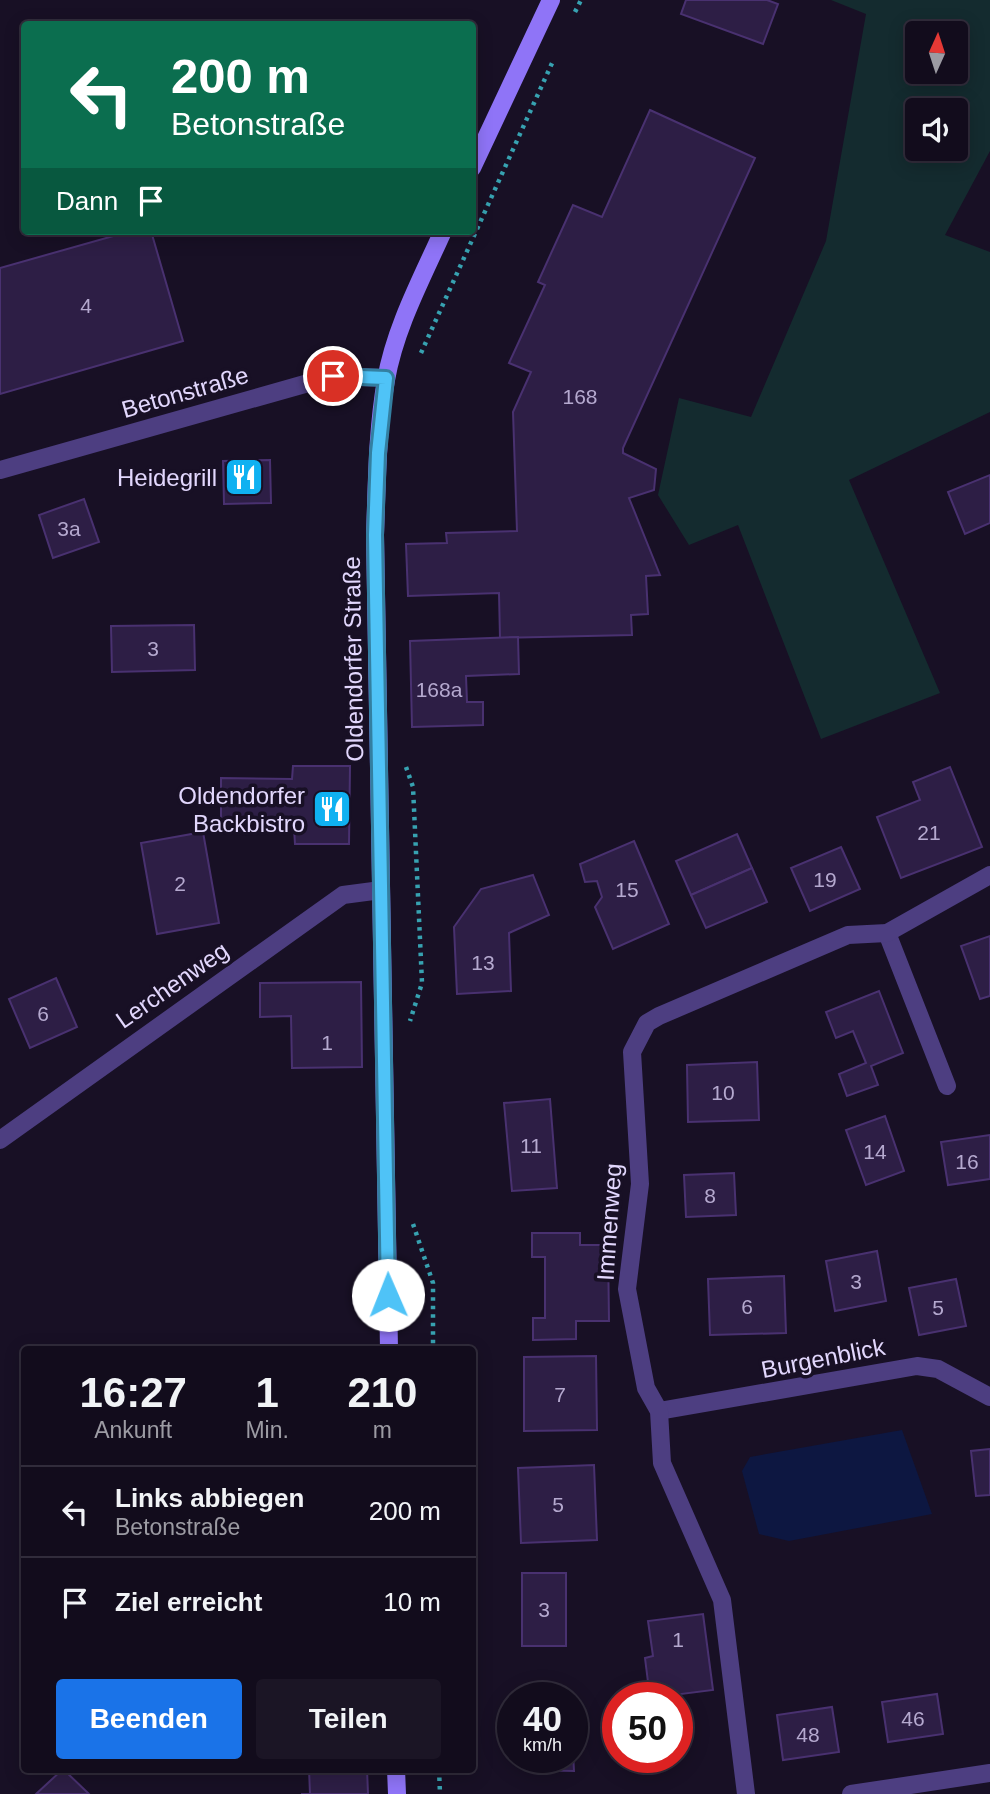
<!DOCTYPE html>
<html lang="de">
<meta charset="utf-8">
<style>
body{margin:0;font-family:Arial,sans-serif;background:#1b1525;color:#f1f3f6;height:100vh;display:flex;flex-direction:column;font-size:26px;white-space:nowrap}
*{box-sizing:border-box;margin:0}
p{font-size:23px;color:#9c9ba3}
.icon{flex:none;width:38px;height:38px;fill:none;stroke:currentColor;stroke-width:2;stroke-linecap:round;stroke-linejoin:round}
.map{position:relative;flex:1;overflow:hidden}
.sheet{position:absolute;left:21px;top:1346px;width:455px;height:427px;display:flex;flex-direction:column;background:#120c1c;border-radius:7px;box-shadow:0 4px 18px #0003,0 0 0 2px #312c3b}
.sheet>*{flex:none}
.hud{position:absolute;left:21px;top:21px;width:455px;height:214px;border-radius:7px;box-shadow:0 4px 18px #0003,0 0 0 2px #312c3b;background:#0b6e4f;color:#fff;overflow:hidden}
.needle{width:46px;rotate:3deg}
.buttons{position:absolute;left:905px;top:21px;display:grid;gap:14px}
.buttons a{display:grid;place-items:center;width:63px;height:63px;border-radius:7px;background:#120c1c;box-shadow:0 4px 18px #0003,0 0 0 2px #312c3b;font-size:35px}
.speed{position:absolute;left:497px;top:1682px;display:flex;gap:14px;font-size:35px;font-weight:700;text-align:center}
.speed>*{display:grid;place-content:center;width:91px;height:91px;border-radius:50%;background:#120c1c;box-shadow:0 4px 18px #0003,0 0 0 2px #312c3b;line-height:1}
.speed small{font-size:18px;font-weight:400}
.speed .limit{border:10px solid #d22;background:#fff;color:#111}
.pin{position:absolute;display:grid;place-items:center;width:60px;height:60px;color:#fff;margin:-30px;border:4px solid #fff;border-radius:50%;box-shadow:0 2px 7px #0007}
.me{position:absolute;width:77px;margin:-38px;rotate:359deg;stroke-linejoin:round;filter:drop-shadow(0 0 5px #0008)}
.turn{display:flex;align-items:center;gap:24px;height:147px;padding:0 35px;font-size:32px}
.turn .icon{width:91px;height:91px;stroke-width:2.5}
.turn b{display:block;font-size:49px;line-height:60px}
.then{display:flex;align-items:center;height:66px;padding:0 35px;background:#0003;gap:14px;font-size:26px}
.eta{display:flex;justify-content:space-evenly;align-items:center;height:119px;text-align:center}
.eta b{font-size:42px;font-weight:600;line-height:49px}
.action{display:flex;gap:14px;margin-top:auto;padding:14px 35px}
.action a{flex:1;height:80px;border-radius:7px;background:#1a73e8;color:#fff;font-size:28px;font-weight:600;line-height:80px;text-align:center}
.action a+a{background:#1b1525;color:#f1f3f6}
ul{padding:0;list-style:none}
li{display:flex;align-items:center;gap:21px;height:91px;padding:0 35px;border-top:2px solid #312c3b}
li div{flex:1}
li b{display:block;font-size:26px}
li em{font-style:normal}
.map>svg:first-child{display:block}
.green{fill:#142b2f;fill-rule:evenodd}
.water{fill:#0d1741}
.building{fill:#2d1e45;stroke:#493170;stroke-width:2}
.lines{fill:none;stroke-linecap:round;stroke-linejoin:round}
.path{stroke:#37a2b1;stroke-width:4.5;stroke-dasharray:3.5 5;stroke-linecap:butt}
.street{stroke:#4d3e81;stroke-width:18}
.secondary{stroke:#8f74f7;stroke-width:18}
.route-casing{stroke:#337fa1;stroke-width:18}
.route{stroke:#4fc3f7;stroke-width:12}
.labels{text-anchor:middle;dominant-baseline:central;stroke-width:7;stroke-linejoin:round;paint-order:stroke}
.number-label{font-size:21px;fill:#b5a9cf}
.street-label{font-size:24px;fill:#e2d7fd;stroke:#181025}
.poi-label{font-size:24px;fill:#e2d7fd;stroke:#181025;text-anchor:end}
</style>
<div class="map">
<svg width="990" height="1794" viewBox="0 0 990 1794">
<rect width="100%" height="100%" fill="#181025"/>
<path class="green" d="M 831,0 L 990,0 L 990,151 L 945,235 L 990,252 L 990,412 L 849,480 L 940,693 L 821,739 L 738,525 L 689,545 L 658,495 L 679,398 L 751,417 L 826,241 L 866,14 ZM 917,33 L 956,33 L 956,72 L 917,72 ZM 917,110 L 956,110 L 956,149 L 917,149 Z"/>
<polygon class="water" points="902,1430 932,1514 789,1541 759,1534 742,1471 750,1457"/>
<g class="building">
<polygon points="686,0 767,0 778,4 763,44 681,14"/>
<polygon points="650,110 755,158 623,448 623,453 656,469 654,490 629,498 660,575 646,576 648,614 631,615 632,635 500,638 499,593 408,596 406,544 447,543 446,533 517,531 513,412 531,372 509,363 545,285 538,282 573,205 602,217"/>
<polygon points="131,231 151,231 183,341 0,394 0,268"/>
<polygon points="270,460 271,503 224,504 223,461"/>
<polygon points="990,475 990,523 965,534 948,492"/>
<polygon points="84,499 99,542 53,558 39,515"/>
<polygon points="194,625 195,670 112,672 111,626"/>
<polygon points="518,637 519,674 466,676 467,702 483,702 483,725 412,727 410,641"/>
<polygon points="293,766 350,766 349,844 295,844 294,828 221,828 221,778 292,779"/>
<polygon points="950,767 982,847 901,878 877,817 920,800 913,782"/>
<polygon points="203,832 219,923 157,934 141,843"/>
<polygon points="737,834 752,868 691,895 676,861"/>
<polygon points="634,841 669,924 613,949 595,907 602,897 597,881 585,882 580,864"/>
<polygon points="841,847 860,889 810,911 791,868"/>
<polygon points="752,868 767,902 706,928 691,895"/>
<polygon points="533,875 549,915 509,933 511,991 457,994 454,927 481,889"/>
<polygon points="990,936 990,996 980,999 961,946"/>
<polygon points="56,978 77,1027 30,1048 9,999"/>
<polygon points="361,982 362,1067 292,1068 291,1016 260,1017 260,983"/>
<polygon points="879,991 903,1053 871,1066 878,1085 847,1096 839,1074 866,1063 853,1031 836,1038 826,1012"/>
<polygon points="757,1062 759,1120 688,1122 687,1065"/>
<polygon points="550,1099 557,1188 512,1191 504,1103"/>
<polygon points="885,1116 904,1171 866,1185 846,1130"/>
<polygon points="990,1135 990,1179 948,1185 941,1142"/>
<polygon points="734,1173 736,1215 686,1217 684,1175"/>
<polygon points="532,1233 580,1233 580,1245 608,1245 609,1321 576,1321 576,1339 533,1340 533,1318 545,1318 545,1257 532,1257"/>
<polygon points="877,1251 886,1301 835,1311 826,1261"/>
<polygon points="784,1276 786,1333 710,1335 708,1279"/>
<polygon points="956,1279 966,1326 919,1335 909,1288"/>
<polygon points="596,1356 597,1430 524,1431 524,1357"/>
<polygon points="990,1449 990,1495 976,1496 971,1451"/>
<polygon points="594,1465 597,1540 521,1543 518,1468"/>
<rect x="522" y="1573" width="44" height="73"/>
<polygon points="703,1614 713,1690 650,1698 645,1658 653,1656 648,1621"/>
<polygon points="937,1694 943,1734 888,1742 882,1702"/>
<polygon points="832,1707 839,1752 783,1760 777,1715"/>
<polygon points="572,1734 574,1771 526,1770 526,1757 572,1757"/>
<polygon points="63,1769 89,1794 36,1794"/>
<polygon points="309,1769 367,1769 368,1794 301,1794 310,1794"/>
</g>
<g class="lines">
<g class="path">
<polyline points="575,12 581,0"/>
<polyline points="421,353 553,61"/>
<polyline points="406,767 413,787 422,983 410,1021"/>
<polyline points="413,1224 433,1283 433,1349"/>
<polyline points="439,1769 440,1794"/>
</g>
<g class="street">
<polyline points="0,470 333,376 386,378"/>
<polyline points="887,933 947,1086"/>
<polyline points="0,1140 343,895 381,890"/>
<polyline points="659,1411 917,1366 938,1369 990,1397"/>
<polyline points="746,1794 722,1600 662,1463 659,1411 646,1388 627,1289 640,1184 632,1052 647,1023 659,1016 848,935 887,933 990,875"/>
<polyline points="851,1794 990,1773"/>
</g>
<g class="secondary">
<polyline points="472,168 551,0"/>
<path d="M 389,1349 L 375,535 C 377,483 377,431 386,380 C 395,328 422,278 443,231"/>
<polyline points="396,1769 397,1794"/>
</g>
</g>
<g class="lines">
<g class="route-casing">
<polyline id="route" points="333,376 386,378 378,453 375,535 388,1295"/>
</g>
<use href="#route" class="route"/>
</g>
<defs>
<g id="restaurant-square" transform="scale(2.0125)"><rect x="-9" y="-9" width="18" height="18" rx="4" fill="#0fb1f1" stroke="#181025"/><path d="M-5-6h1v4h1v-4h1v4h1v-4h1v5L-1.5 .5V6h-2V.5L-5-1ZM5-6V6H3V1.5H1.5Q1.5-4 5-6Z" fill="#fff"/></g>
</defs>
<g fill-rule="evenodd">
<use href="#restaurant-square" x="244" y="477"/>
<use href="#restaurant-square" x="332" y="809"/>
</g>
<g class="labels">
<g class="number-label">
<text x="86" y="305">4</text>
<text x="580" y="396">168</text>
<text x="69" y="528">3a</text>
<text x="153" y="648">3</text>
<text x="439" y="689">168a</text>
<text x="929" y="832">21</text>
<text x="825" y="879">19</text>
<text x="180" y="883">2</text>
<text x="627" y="889">15</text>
<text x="483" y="962">13</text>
<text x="43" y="1013">6</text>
<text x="327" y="1042">1</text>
<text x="723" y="1092">10</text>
<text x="531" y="1145">11</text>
<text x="875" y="1151">14</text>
<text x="967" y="1161">16</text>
<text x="710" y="1195">8</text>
<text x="856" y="1281">3</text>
<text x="747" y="1306">6</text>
<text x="938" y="1307">5</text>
<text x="560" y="1394">7</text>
<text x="558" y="1504">5</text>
<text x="544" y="1609">3</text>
<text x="678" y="1639">1</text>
<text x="913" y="1718">46</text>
<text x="808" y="1734">48</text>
</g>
<g class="street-label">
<text transform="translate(185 392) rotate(-16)">Betonstraße</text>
<text transform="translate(353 659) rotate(-91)">Oldendorfer Straße</text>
<text transform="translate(172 985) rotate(-35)">Lerchenweg</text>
<text transform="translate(609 1222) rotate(-86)">Immenweg</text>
<text transform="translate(823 1358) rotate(-11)">Burgenblick</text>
</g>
<g class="poi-label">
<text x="217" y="477">Heidegrill</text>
<text x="305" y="795">Oldendorfer<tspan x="305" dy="28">Backbistro</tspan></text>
</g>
</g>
</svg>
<div class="buttons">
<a><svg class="needle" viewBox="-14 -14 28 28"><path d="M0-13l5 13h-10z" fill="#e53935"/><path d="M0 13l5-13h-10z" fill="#9c9ba3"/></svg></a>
<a><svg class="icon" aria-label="sound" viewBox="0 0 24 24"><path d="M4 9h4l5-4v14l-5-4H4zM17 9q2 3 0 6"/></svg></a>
</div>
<div class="speed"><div>40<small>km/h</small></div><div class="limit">50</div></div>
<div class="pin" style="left:333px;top:376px;background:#d93025"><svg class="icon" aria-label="arrive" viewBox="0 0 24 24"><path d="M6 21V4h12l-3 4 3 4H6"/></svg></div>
<svg class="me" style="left:388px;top:1295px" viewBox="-20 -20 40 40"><circle r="19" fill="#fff"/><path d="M0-13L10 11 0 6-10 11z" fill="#4fc3f7"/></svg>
<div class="hud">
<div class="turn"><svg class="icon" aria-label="left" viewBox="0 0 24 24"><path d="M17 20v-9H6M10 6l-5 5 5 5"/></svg><div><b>200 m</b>Betonstraße</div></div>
<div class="then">Dann<svg class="icon" aria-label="arrive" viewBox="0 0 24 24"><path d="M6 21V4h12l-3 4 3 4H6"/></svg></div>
</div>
<section class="sheet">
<div class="eta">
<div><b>16:27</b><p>Ankunft</p></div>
<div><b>1</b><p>Min.</p></div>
<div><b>210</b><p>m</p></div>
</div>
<ul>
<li><svg class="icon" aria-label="left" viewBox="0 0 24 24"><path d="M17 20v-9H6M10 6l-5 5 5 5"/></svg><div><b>Links abbiegen</b><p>Betonstraße</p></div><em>200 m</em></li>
<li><svg class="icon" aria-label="arrive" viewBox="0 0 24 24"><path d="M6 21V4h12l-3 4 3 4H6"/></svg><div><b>Ziel erreicht</b></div><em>10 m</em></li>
</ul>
<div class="action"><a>Beenden</a><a>Teilen</a></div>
</section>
</div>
